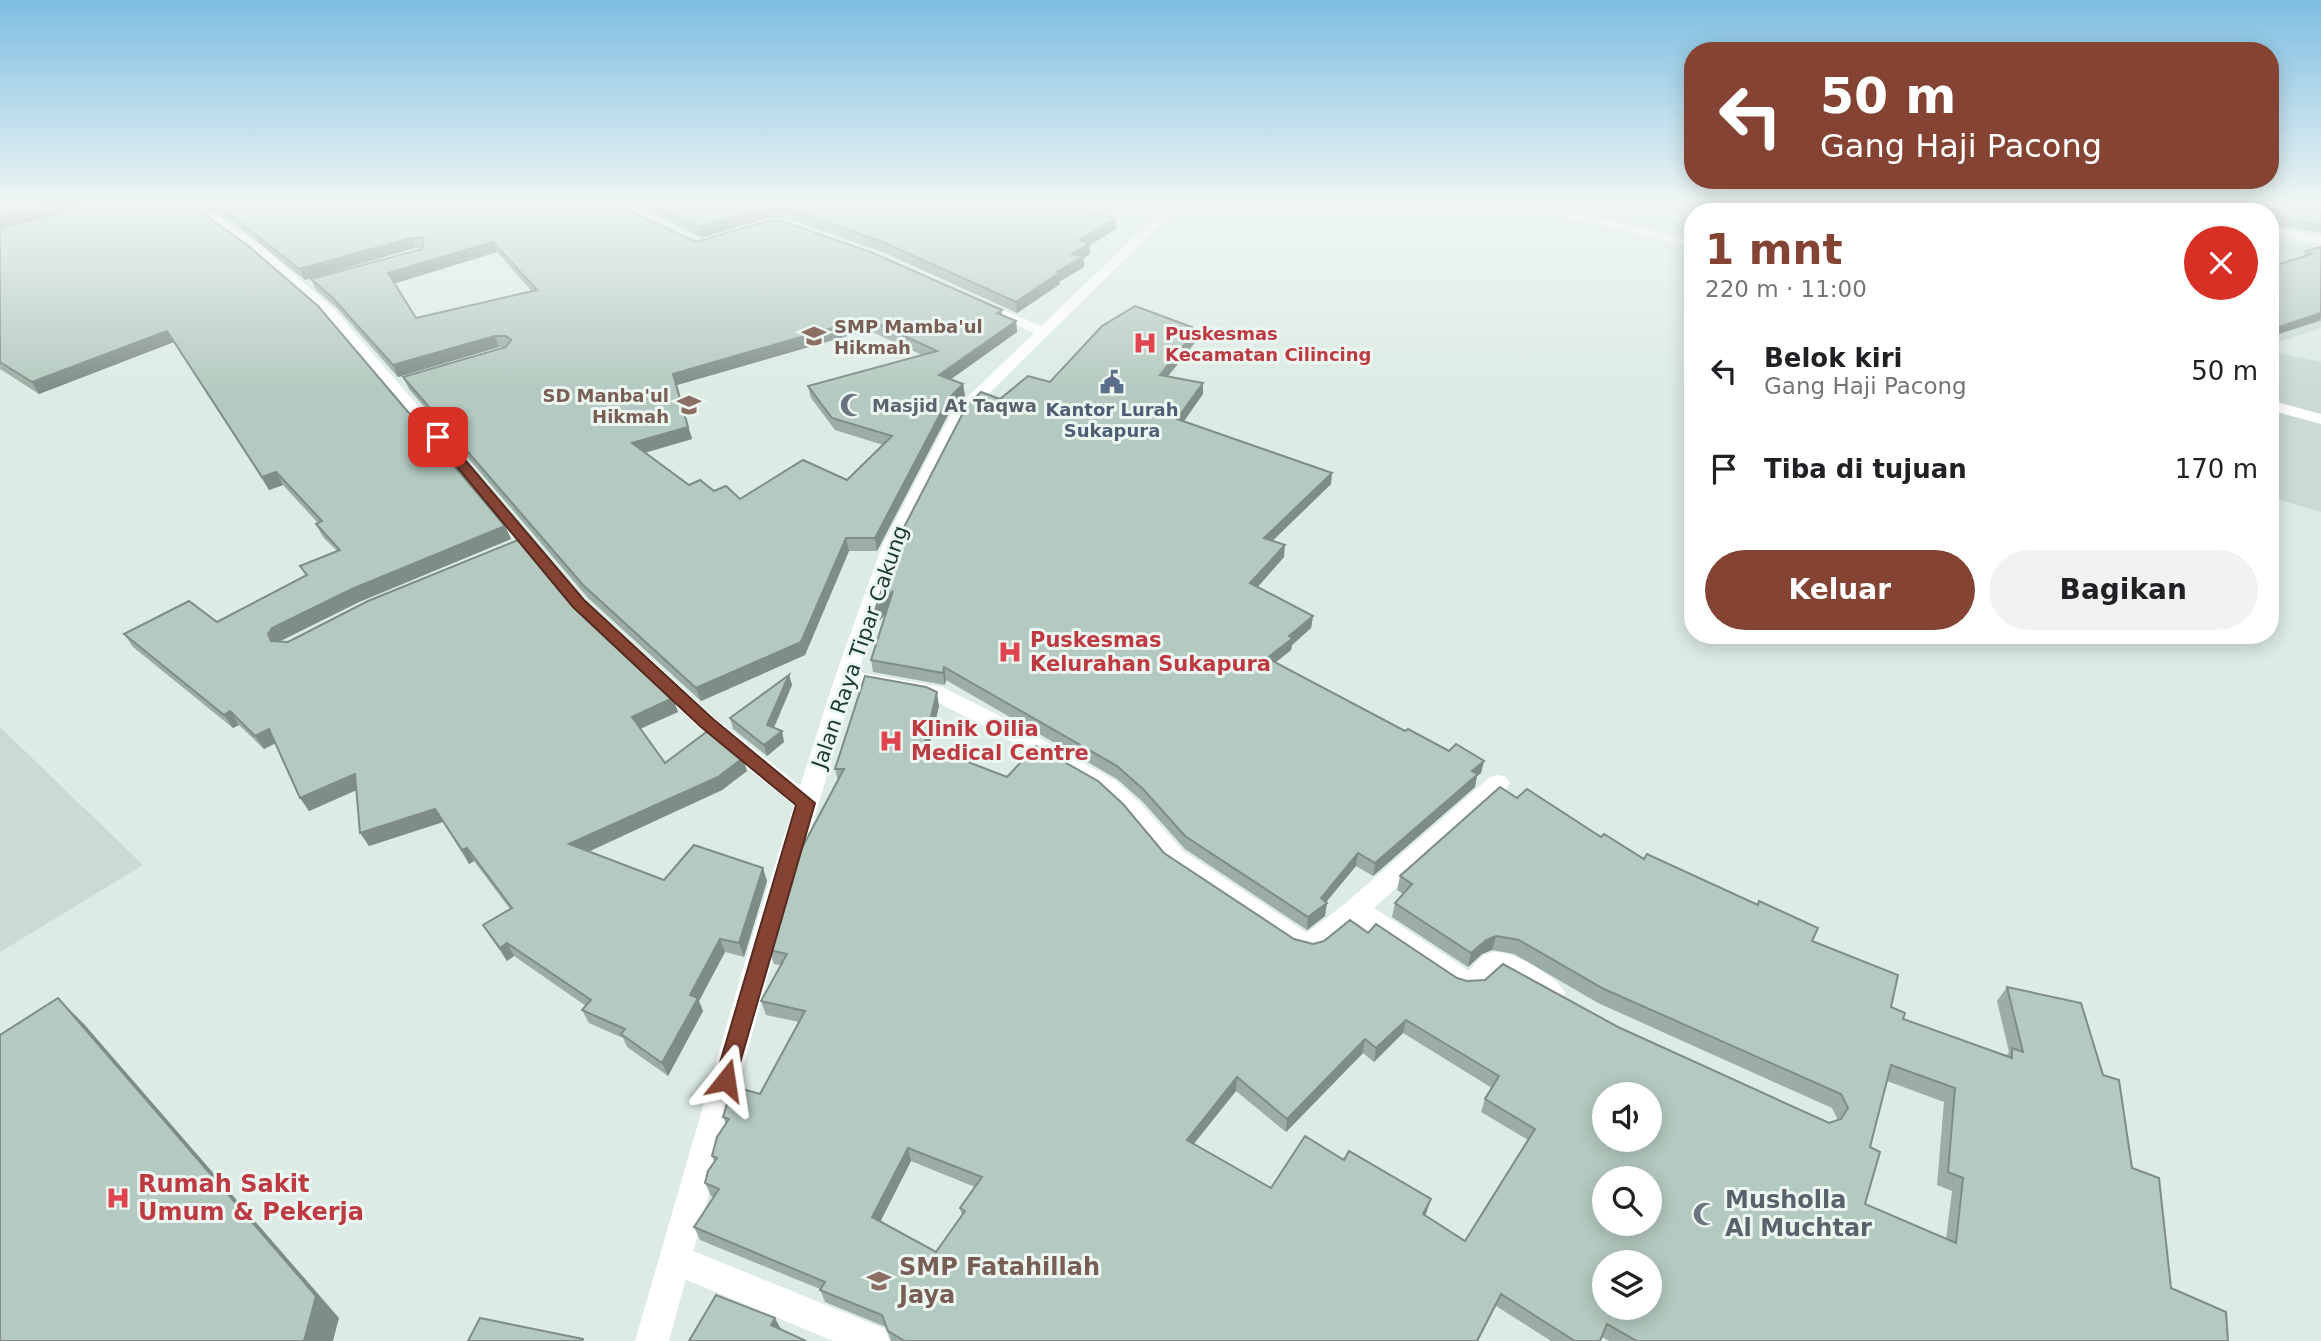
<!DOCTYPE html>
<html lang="id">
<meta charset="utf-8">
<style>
body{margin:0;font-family:"DejaVu Sans",sans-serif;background:#f2f2f2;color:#202124;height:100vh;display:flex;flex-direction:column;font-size:26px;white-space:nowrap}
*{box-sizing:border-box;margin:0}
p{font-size:23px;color:#757577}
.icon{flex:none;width:38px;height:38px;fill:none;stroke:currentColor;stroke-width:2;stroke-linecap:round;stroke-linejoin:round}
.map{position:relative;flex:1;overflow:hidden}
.sheet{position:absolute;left:1684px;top:203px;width:595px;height:441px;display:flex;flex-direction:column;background:#fff;border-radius:28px;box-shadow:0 4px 18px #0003}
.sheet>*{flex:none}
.guide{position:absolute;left:1684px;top:42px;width:595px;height:147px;border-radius:28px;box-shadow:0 4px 18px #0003;background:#844333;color:#fff;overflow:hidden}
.buttons{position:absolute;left:1592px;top:1082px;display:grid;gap:14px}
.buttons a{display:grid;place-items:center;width:70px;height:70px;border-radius:50%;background:#fff;box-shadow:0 4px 18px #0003;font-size:35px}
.pin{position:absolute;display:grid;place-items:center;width:60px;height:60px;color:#fff;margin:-30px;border-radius:14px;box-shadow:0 4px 10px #0006}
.me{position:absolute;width:77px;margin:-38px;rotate:15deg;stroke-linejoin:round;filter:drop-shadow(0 0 5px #0008)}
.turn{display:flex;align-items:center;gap:24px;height:147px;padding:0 21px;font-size:32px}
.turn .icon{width:91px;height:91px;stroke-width:2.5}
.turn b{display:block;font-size:49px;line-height:60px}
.round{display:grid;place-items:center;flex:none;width:74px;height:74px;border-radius:37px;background:#f2f2f2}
.overview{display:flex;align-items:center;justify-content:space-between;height:119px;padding:0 21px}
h1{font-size:42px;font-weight:700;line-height:52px;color:#844333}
.cta{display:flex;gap:14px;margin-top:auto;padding:14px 21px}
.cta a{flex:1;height:80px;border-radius:42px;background:#844333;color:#fff;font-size:28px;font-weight:700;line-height:80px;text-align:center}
.cta a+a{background:#f2f2f2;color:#202124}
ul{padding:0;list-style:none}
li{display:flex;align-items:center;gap:21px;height:98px;padding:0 21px}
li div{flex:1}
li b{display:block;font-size:26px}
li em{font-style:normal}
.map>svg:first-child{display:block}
.built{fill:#cadbd3}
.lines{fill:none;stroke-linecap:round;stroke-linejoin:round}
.minor{fill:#fff;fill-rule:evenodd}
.tertiary{fill:#fff;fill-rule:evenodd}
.wall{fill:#9bada4;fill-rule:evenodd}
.shaded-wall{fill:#7e8d86}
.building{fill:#b4c9bf;stroke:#7e8d86;stroke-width:2;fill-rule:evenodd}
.route{fill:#844333;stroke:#562c21;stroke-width:2}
.labels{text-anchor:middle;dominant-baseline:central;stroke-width:6;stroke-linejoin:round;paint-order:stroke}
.far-education-label{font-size:18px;font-weight:bold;fill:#785e54;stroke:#edf7f2;text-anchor:start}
.far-health-label{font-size:18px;font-weight:bold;fill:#be3a42;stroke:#edf7f2;text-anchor:start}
.far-worship-label{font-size:18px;font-weight:bold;fill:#5b616d;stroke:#edf7f2;text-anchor:start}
.far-service-label{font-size:18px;font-weight:bold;fill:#4e5e75;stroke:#edf7f2}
.health-label{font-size:21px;font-weight:bold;fill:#be3a42;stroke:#edf7f2;text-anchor:start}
.street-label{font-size:21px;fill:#1c3b32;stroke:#edf7f2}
.near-health-label{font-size:24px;font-weight:bold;fill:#be3a42;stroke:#edf7f2;text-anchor:start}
.near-worship-label{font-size:24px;font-weight:bold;fill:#5b616d;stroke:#edf7f2;text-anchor:start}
.near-education-label{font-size:24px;font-weight:bold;fill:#785e54;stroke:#edf7f2;text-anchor:start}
</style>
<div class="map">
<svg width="2321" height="1341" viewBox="0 0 2321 1341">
<rect width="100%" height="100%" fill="#dcebe4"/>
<g class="built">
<polygon points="2289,242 2321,248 2321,328 2270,345 2270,243"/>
<polygon points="2270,351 2321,362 2321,512 2270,497"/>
<polygon points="0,727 143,865 0,952"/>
</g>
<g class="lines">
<g class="minor">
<polygon points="184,204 198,204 263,247 335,310 586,600 715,718 814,797 818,803 814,809 806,812 798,809 699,728 572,608 462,475 325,316 253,253"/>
<polygon points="617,204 631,204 666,227 665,230 655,230"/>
<polygon points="2127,204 2151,204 2179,212 2153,212 2129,207"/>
<polygon points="2231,204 2243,204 2241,212 2229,212"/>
<polygon points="2270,227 2321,236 2321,244 2270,235"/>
<polygon points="976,299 1047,328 1049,331 1042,335 1037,334 971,306 969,303"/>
<path d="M 846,670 L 942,687 L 1002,717 L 1116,781 L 1141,804 L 1183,851 L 1307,933 L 1347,902 L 1490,777 L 1498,775 L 1506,777 L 1510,783 L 1506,789 L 1374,908 L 1469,971 C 1476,962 1482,953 1495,952 C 1513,950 1558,977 1565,993 L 1561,1001 L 1552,1004 L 1499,974 C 1480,988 1483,1000 1455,990 L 1357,923 L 1321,952 L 1312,955 L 1294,951 L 1270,937 L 1165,865 L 1125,816 L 1100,793 L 986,727 L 929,698 L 839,682 L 835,677 L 839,672 Z"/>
<polygon points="676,1244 885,1329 890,1341 833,1341 665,1271 660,1260 665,1249"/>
</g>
<g class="tertiary">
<polygon points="1168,204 1181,204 965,417 900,546 857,677 782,924 669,1341 635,1341 756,924 835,677 882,546 952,412"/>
<polygon points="1519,204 1540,204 1692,239 1692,247 1525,208"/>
<polygon points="1744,204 1757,204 1751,212 1738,212"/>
<polygon points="2270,400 2321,414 2321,424 2270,410"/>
</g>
</g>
<g class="wall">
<path d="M 197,204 L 621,204 L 628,210 L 696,242 L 1002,310 L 1002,316 L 1016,321 L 1017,332 L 951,379 L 963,384 L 965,396 L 950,411 L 877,551 L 849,551 L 805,655 L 701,701 L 588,598 L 409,389 L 403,377 L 504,347 L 499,347 L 398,377 L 337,308 L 316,290 L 311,279 L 422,249 L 415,248 L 305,280 L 231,221 ZM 497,252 L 532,292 L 416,318 L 394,284 ZM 868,330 L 922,355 L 808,386 L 811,398 L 835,430 L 883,445 L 847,480 L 740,499 L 689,485 L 645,453 L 692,439 L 677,385 Z"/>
<polygon points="636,204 1065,204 1116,229 1090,245 1090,254 1084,258 1084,267 1059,282 1060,284 1017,313 887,254 789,219 767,218 701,238"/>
<polygon points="2158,204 2193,204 2190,212 2180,212"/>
<polygon points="2247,204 2321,204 2321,233 2270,224 2270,226 2270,212 2246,212"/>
<polygon points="0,229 505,526 511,539 359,602 279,642 288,642 565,597 678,712 640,729 665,763 747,771 722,790 588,851 664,880 767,881 744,957 725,952 699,1001 703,1011 668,1076 627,1047 623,1038 589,1023 582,1010 586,1006 514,956 507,961 491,938 483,925 510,909 474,861 469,864 443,822 369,846 357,790 309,811 276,743 264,749 239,725 233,728 133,647 124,634 217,622 306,576 300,566 337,551 323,537 316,524 318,523 283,485 269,490 174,342 39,394 0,369"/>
<polygon points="2321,247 2321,321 2319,321 2303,256 2306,251"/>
<polygon points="1197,329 1197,340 1168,376 1203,383 1203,394 1184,421 1331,484 1272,541 1284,557 1257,587 1313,616 1311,628 1292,645 1291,650 1276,662 1405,731 1449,751 1484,761 1481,773 1477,776 1475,787 1373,876 1356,866 1326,902 1325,916 1307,930 1185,849 1143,802 1117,779 946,680 945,685 873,672 871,660 886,614 878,622 875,610 1000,399"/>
<polygon points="789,675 792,685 774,728 782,731 784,742 767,756 733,729 730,718"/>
<path d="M 939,706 L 929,747 L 1164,853 L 1294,939 L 1313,944 L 1368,933 L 1457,978 L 1618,1027 L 1829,1123 L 1838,1120 L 1832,1108 L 1598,1003 L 1514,954 L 1492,950 L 1482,954 L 1468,967 L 1392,917 L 1395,903 L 1403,894 L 1397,890 L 1400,876 L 1517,798 L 1601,837 L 1644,859 L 1812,941 L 1891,1007 L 1903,1019 L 2006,1056 L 2009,1052 L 1997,1001 L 2007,987 L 2103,1075 L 2171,1288 L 2228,1341 L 1609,1341 L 1602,1337 L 1600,1341 L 1551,1341 L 1496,1306 L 1478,1341 L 891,1341 L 886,1327 L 825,1302 L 820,1289 L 700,1240 L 694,1227 L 713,1197 L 711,1196 L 705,1183 L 714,1161 L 712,1156 L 726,1124 L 723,1117 L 760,1094 L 799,1022 L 766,1015 L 761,1001 L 781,965 L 774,964 L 769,950 L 838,781 L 835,769 ZM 1403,1033 L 1492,1088 L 1485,1099 L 1481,1112 L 1528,1140 L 1465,1241 L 1425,1215 L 1431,1199 L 1344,1160 L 1271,1188 L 1194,1144 L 1236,1091 L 1286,1132 L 1363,1053 L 1374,1062 ZM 1887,1081 L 1944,1102 L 1937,1185 L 1952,1191 L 1946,1239 L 1865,1204 L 1870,1147 ZM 911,1161 L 975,1187 L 960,1208 L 962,1216 L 936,1252 L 880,1222 Z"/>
</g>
<g class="shaded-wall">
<polygon points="50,204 96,204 0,229 0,217"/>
<polygon points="765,208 767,218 701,238 699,227"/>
<polygon points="1116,219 1116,229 1090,245 1090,254 1084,258 1084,267 1059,282 1060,284 1017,313 1016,302 1057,272 1079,240"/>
<polygon points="411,238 415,248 305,280 299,269"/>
<polygon points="493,242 497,252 392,284 388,273"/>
<polygon points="2321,313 2321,317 2319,321 2270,337 2270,330"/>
<polygon points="866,318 868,330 677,385 673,374"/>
<polygon points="1016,321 1017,332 940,387 939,375"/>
<polygon points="1197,329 1197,340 1160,386 1160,375"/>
<polygon points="167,331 174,342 39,394 32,382"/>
<polygon points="495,336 499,347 398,377 393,365"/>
<polygon points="1203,383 1203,394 1177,431 1177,419"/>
<polygon points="963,384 965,396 950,411 877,551 875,538 948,399"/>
<polygon points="688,427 692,439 636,455 632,443"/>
<polygon points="276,472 283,485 269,490 262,477"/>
<polygon points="1332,473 1331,484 1263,550 1264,538"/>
<polygon points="505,526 511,539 359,602 280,641 276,647 271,641 268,634 272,628 352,589"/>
<polygon points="846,538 849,551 805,655 701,701 696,688"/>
<polygon points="1285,545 1284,557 1250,596 1250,583"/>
<polygon points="893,591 895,604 878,622 875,610"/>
<polygon points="1313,616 1311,628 1292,645 1291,650 1266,670 1267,658 1289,636"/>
<polygon points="944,667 946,680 945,685 943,673"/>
<polygon points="789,675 792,685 770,736 767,725"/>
<polygon points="937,692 939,706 926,759 924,745"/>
<polygon points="673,698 678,712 637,730 632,717"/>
<polygon points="230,711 239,725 233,728 224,715"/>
<polygon points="269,729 278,742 264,749 255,736"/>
<polygon points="782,731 784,742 767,756 764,745"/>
<polygon points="743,758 747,771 722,790 575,858 569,844"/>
<polygon points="1484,761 1481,773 1477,776 1475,787 1373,876 1375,863"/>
<polygon points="355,774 363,787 309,811 300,798"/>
<polygon points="435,809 443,822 369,846 360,833"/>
<polygon points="467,848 474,861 469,864 462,850"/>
<polygon points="1358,853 1356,866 1322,907 1327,903 1325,916 1307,930 1308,917 1321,898"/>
<polygon points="763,868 767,881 744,957 739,943"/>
<polygon points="1496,936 1492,950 1482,954 1468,967 1471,953 1486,940"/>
<polygon points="720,939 725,952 699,1001 703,1011 668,1076 662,1063 690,995"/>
<polygon points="507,943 514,956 507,961 500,948"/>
<polygon points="58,998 84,1024 339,1318 333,1341 304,1341"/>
<polygon points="1406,1020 1403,1033 1374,1062 1376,1048"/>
<polygon points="1365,1039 1363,1053 1286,1132 1287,1119"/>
<polygon points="1237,1077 1236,1091 1186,1153 1187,1140"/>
<polygon points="908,1148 911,1161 876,1230 872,1217"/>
<polygon points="1431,1199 1427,1211 1420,1227 1423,1214"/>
<polygon points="775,1318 781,1329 771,1325"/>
</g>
<g class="building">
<polygon points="0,204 50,204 0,217"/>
<polygon points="93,204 189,204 246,244 318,306 505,526 352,589 272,628 268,634 271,641 288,642 368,601 518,540 565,597 673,698 632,717 665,763 709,730 743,758 718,777 569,844 664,880 694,845 763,868 739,943 720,939 690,995 698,998 662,1063 621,1034 625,1029 582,1010 591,1000 507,943 500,948 483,925 512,908 467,848 462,850 435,809 360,833 355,774 300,798 269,729 255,736 230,711 224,715 124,634 189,601 217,622 307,575 300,566 340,550 316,524 322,521 276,472 262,477 167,331 32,382 0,362 0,229"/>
<path d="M 213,204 L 621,204 L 628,210 L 696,242 L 767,221 L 779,220 L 873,253 L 1002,310 L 997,313 L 1016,321 L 939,375 L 963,384 L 948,399 L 875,538 L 846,538 L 801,642 L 696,688 L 583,585 L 403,377 L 506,347 L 511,340 L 506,336 L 495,336 L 393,365 L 332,297 L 311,279 L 422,249 L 424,238 L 411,238 L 299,269 L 225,210 ZM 493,242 L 537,290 L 416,318 L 388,273 ZM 866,318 L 937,351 L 808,386 L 832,418 L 892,436 L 847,480 L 803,460 L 740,499 L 726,486 L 714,491 L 700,480 L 689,485 L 632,443 L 688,427 L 673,374 Z"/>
<polygon points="653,204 1065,204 1116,219 1079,240 1090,243 1072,254 1084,256 1057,272 1059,273 1016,302 885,243 787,208 765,208 699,227"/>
<polygon points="2250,204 2321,204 2321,225 2275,217 2272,222 2270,221 2270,212 2248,212"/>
<polygon points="2321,247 2321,313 2270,330 2270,267 2312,254 2306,251"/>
<polygon points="1135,306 1197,329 1160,375 1203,383 1177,419 1332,473 1264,538 1285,545 1250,583 1313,616 1289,636 1293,638 1267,658 1405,731 1408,729 1449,751 1456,744 1484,761 1472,771 1478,774 1375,863 1358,853 1321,898 1327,903 1308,917 1185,836 1143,789 1117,766 944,667 943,673 871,660 893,591 875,610 900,535 966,407 981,392 1000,399 1028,376 1050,382 1102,326"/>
<polygon points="789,675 767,725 782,731 764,745 730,718"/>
<path d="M 865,676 L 926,687 L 937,692 L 924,745 L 1007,777 L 1036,746 L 1098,781 L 1123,804 L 1164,853 L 1294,939 L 1313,944 L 1324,941 L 1350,920 L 1368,933 L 1376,924 L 1457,978 L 1467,981 L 1485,980 L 1503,964 L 1618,1027 L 1829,1123 L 1841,1119 L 1848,1108 L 1841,1094 L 1604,989 L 1519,940 L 1496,936 L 1486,940 L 1471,953 L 1395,903 L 1412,884 L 1400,876 L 1500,787 L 1517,798 L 1527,789 L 1601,837 L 1604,834 L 1644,859 L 1647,854 L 1758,905 L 1759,901 L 1818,928 L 1812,941 L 1898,975 L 1891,1007 L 1905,1013 L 1903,1019 L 2012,1058 L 2012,1048 L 2023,1052 L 2007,987 L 2081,1003 L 2103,1075 L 2119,1080 L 2132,1168 L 2159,1178 L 2171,1288 L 2226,1312 L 2228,1341 L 1637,1341 L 1607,1324 L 1600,1341 L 1575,1341 L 1501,1294 L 1477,1341 L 905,1341 L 888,1331 L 882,1315 L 820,1290 L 825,1282 L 694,1227 L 719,1189 L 705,1183 L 708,1171 L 717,1158 L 712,1156 L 717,1137 L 729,1119 L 723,1117 L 728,1100 L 735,1087 L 760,1094 L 805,1011 L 761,1001 L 787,954 L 769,950 L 796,859 L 844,769 L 835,769 ZM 1406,1020 L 1499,1076 L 1485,1099 L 1535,1129 L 1465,1241 L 1423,1214 L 1431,1199 L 1349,1151 L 1344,1160 L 1305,1136 L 1271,1188 L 1187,1140 L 1237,1077 L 1287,1119 L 1365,1039 L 1376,1048 ZM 1891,1065 L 1955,1088 L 1948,1172 L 1963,1178 L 1956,1243 L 1865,1204 L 1880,1152 L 1870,1147 ZM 1605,1094 L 1650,1094 L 1650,1139 L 1605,1139 ZM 908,1148 L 982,1177 L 960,1208 L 965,1211 L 936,1252 L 872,1217 ZM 1605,1178 L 1650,1178 L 1650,1223 L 1605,1223 ZM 1605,1262 L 1650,1262 L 1650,1307 L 1605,1307 Z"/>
<polygon points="58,998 316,1296 304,1341 0,1341 0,1035"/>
<polygon points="716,1295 775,1318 771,1325 806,1341 689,1341"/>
<polygon points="480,1318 583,1339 582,1341 468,1341"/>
</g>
<linearGradient id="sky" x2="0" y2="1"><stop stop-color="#7dbee2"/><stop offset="0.52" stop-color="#eff6f3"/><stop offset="1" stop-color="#eff6f3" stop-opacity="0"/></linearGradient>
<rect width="2321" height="392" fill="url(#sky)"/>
<polygon class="route" points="438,433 443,434 584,600 713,719 815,803 733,1087 726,1090 718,1087 715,1080 796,805 701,727 573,607 434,439 434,434"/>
<defs>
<g id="school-bare" transform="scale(1.89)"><path d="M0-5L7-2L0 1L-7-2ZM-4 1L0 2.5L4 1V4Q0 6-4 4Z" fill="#8d6e63" stroke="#edf7f2" stroke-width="2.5" paint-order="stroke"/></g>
<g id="hospital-bare" transform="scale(1.89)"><path d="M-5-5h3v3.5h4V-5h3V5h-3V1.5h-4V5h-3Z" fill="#e0444e" stroke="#edf7f2" stroke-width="2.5" paint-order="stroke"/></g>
<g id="civic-bare" transform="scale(1.89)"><path d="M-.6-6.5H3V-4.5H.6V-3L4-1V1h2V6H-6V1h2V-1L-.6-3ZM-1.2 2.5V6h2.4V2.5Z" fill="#5c6f8a" stroke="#edf7f2" stroke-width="2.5" paint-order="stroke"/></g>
<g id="mosque-bare" transform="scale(1.89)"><path d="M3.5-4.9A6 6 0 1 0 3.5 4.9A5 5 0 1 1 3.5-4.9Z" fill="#6b7280" stroke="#edf7f2" stroke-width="2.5" paint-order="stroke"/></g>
</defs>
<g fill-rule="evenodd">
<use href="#school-bare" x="814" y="336"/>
<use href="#hospital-bare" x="1145" y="343"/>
<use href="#civic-bare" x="1112" y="382"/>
<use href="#school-bare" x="689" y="405"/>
<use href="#mosque-bare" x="852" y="405"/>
<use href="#hospital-bare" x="1010" y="652"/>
<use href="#hospital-bare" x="891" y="741"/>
<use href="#hospital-bare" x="118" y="1198"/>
<use href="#mosque-bare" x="1705" y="1214"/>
<use href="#school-bare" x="879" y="1281"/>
</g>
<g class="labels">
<g class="far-education-label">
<text x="834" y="326">SMP Mamba'ul<tspan x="834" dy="21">Hikmah</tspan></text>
<text x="669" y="395" text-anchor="end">SD Manba'ul<tspan x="669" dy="21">Hikmah</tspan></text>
</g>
<g class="far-health-label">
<text x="1165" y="333">Puskesmas<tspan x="1165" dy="21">Kecamatan Cilincing</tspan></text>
</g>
<g class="far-worship-label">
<text x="872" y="405">Masjid At Taqwa</text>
</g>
<g class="far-service-label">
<text x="1112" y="409">Kantor Lurah<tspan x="1112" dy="21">Sukapura</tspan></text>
</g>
<g class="health-label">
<text x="1030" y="640">Puskesmas<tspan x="1030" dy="24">Kelurahan Sukapura</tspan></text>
<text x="911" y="729">Klinik Oilia<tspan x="911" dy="24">Medical Centre</tspan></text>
</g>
<g class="street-label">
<text transform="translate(860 647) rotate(-71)">Jalan Raya Tipar Cakung</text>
</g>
<g class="near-health-label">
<text x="138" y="1184">Rumah Sakit<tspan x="138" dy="28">Umum &amp; Pekerja</tspan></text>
</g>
<g class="near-worship-label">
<text x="1725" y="1200">Musholla<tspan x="1725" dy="28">Al Muchtar</tspan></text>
</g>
<g class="near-education-label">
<text x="899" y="1267">SMP Fatahillah<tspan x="899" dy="28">Jaya</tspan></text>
</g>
</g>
</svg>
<div class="buttons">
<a><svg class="icon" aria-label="sound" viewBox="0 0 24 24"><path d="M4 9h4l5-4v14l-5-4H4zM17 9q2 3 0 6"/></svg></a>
<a><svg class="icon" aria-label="search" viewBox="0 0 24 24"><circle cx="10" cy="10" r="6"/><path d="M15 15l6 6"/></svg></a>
<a><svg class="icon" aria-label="layers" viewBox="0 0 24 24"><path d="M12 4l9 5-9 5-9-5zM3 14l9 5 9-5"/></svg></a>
</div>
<div class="pin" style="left:438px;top:437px;background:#d93025"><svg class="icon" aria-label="arrive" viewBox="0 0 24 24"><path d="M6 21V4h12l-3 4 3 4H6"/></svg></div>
<svg class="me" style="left:726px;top:1080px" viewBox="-20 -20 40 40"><path d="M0-17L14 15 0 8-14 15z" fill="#844333" stroke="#fff" stroke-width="4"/></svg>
<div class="guide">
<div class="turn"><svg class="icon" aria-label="left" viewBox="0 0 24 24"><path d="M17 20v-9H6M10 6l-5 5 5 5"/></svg><div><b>50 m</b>Gang Haji Pacong</div></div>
</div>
<section class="sheet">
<div class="overview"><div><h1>1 mnt</h1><p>220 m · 11:00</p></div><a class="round" style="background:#d93025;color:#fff"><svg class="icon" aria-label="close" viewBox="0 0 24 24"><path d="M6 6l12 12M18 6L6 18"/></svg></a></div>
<ul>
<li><svg class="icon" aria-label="left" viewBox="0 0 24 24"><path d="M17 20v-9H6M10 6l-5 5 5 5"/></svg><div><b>Belok kiri</b><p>Gang Haji Pacong</p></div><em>50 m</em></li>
<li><svg class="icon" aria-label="arrive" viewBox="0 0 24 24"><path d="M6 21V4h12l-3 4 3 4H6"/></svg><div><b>Tiba di tujuan</b></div><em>170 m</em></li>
</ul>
<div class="cta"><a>Keluar</a><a>Bagikan</a></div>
</section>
</div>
